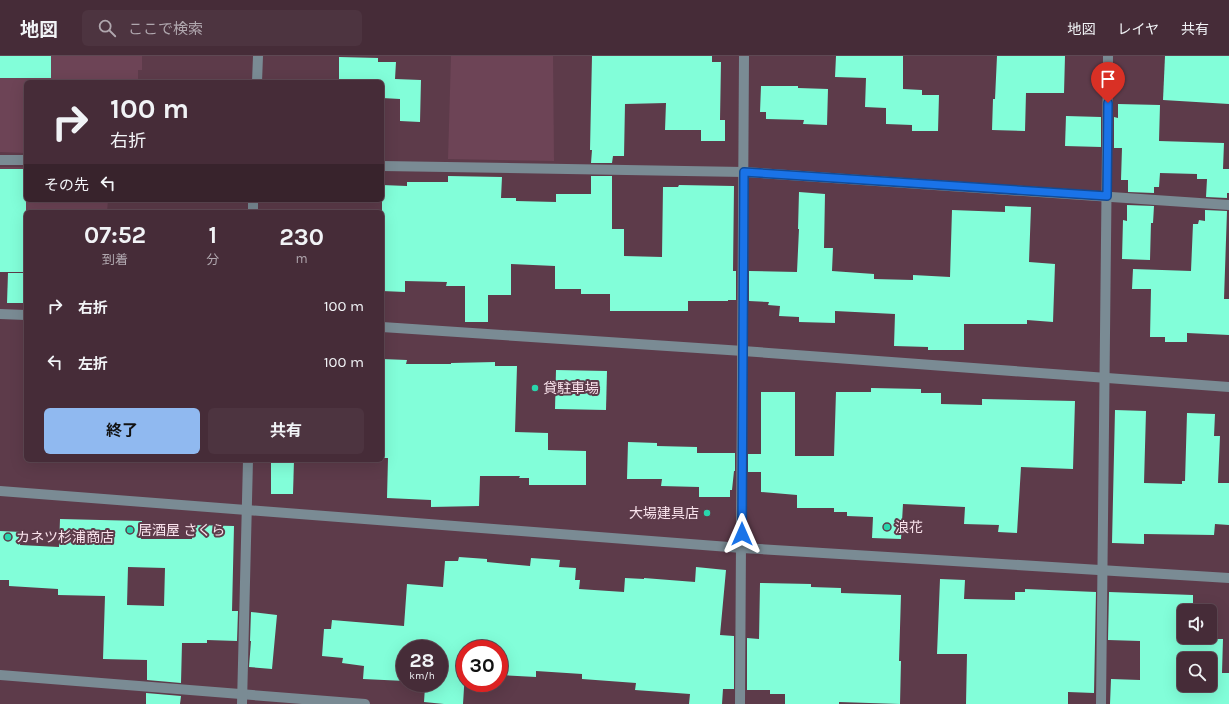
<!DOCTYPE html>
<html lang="ja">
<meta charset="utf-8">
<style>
body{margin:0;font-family:Karla,"Noto Sans JP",sans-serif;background:#4d3440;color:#f1f3f6;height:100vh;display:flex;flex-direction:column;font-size:15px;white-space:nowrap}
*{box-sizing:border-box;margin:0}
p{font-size:13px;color:#b0a7ae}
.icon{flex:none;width:22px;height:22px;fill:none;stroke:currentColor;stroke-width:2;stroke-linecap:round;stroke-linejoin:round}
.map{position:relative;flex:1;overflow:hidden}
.drawer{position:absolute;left:24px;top:154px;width:360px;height:252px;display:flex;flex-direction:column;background:#462c38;border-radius:6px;box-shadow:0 4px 16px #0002,0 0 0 1px #5e4853}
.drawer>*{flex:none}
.banner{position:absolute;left:24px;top:24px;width:360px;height:122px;border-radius:6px;box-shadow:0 4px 16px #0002,0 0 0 1px #5e4853;background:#462c38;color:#f1f3f6;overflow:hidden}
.buttons{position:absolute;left:1177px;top:548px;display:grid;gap:8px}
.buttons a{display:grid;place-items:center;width:40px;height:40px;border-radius:6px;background:#462c38;box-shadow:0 4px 16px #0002,0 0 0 1px #5e4853;font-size:20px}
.speed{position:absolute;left:396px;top:584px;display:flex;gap:8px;font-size:20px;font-weight:700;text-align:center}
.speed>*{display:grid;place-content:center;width:52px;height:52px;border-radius:50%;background:#462c38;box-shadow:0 4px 16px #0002,0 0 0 1px #5e4853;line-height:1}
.speed small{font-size:10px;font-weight:400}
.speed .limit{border:6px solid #d22;background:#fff;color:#111}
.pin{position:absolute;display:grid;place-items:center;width:34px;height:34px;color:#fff;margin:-41px -17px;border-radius:50% 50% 50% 0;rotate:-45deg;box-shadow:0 0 4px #0007}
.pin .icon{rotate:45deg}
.me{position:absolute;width:44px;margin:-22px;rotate:0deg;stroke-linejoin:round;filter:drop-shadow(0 0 3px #0008)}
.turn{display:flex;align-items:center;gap:14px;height:84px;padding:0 20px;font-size:18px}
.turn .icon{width:52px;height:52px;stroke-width:2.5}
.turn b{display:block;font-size:28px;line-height:34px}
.then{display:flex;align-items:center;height:38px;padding:0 20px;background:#0003;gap:8px;font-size:15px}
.eta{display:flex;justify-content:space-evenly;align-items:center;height:68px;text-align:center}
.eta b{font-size:24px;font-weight:700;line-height:28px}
.primary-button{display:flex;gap:8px;margin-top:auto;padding:8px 20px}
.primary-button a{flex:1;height:46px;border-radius:6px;background:#90b9f0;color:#111;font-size:16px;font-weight:700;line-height:46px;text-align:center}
.primary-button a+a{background:#4d3440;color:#f1f3f6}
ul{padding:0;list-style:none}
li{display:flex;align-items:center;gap:12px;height:56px;padding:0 20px}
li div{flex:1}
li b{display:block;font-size:15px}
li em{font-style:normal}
header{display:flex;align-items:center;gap:24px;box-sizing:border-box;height:56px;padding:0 20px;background:#462c38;border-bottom:1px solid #5e4853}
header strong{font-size:19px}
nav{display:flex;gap:22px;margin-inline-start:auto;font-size:14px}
.search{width:280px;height:36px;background:#4d3440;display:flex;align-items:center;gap:10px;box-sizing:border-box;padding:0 14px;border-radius:6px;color:#b0a7ae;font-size:15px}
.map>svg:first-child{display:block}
.built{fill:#6d4456}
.building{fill:#82fed9;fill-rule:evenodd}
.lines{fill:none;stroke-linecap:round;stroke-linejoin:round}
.minor{stroke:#7a8b94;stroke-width:10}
.route-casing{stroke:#114b97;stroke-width:10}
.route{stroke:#1a73e8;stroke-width:7}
.poi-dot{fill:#29d5ac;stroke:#5d3b4a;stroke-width:1.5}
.labels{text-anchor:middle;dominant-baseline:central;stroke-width:4;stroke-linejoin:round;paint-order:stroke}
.poi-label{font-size:14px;fill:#f9e3ec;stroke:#5d3b4a;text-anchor:start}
</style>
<header>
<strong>地図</strong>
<div class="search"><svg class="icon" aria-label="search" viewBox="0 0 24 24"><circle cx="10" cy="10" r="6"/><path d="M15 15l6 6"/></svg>ここで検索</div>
<nav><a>地図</a><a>レイヤ</a><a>共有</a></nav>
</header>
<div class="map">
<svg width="1229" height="648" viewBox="0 0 1229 648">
<rect width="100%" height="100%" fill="#5d3b4a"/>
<g class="built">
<polygon points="0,0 142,0 142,14 138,14 138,26 26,26 26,97 0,96"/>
<polygon points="451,0 553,0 554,105 448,103"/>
<polygon points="0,111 26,111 26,144 108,144 107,156 26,156 26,177 0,177"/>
</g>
<g class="building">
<rect x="0" y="0" width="51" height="22"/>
<polygon points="592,0 712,0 712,6 721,6 720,64 725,64 725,85 701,85 701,74 665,74 666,47 625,48 624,100 613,100 612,107 591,107 592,94 590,94"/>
<polygon points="836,0 903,0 903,33 922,34 922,39 939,39 938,75 912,75 912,69 886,68 886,52 865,51 866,22 835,21"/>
<polygon points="997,0 1065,0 1064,37 1026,37 1025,75 992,74 993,43 995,43"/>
<polygon points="1165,0 1229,0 1229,48 1163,44"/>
<polygon points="339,1 378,2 378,6 396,6 395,23 421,24 420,66 400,65 400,43 382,42 382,26 339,26"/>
<polygon points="761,30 798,30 798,32 828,33 827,69 803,68 804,64 766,63 766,56 760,56"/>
<polygon points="1118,48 1160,49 1159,85 1224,87 1223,113 1229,113 1229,137 1227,137 1227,142 1206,141 1207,123 1197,123 1197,118 1160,117 1159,131 1154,131 1154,137 1128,136 1128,124 1121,124 1122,92 1114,92 1114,61 1118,62"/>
<polygon points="1066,60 1101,61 1101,91 1065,90"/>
<polygon points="0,113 26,113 26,176 25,176 24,216 0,216"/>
<polygon points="448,120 502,121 501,142 516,142 516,145 556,146 556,138 591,138 591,120 612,120 612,173 624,173 624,200 662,201 663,131 678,131 679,129 734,130 733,215 736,215 736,244 728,244 728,245 688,245 688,255 610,255 610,238 581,238 581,233 555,233 555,210 511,208 511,239 488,239 488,266 465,266 465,230 446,230 447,226 405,225 405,236 382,235 382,129 407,130 407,126 448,126"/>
<polygon points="799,136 825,138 824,192 833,192 832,215 874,218 874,223 913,224 913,219 950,221 952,154 1005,156 1005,150 1031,151 1029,206 1055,208 1053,266 1027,264 1027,268 964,268 964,294 928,294 928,291 894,290 895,258 835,255 835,267 799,266 799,261 779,260 780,250 768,249 769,246 749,245 749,215 797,216 799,173 798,173"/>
<polygon points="1127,149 1154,150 1153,167 1151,167 1150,204 1122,203 1123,164 1127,165"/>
<polygon points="1205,154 1227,155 1224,243 1229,243 1229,279 1187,277 1187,286 1165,286 1165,281 1150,281 1151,233 1132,233 1133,213 1191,215 1193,168 1198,168 1199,164 1205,165"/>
<polygon points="8,217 26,217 26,247 7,247"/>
<polygon points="382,303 407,304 406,308 451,308 451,307 495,306 495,310 517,310 515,376 548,377 548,394 586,395 586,429 529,429 529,422 519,422 520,420 480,420 479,450 431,451 431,444 387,442 388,402 384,402 384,398 382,398"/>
<polygon points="556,314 607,315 606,354 555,353"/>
<polygon points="871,332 921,333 921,337 941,337 941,348 982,349 982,343 1075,345 1073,413 1021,411 1017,477 998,476 999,469 964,468 965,451 903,448 901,483 872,482 873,461 847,460 847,456 834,456 834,452 797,452 797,439 761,436 761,416 748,416 748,398 761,398 761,336 795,336 795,400 834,400 836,336 871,336"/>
<polygon points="1115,354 1146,355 1144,427 1182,428 1182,425 1185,425 1187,357 1215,358 1214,380 1220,380 1218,427 1229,427 1229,469 1215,468 1214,479 1144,478 1144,488 1112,487"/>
<polygon points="628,386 657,387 657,390 697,391 697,397 735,397 735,415 734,415 732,434 730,434 730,441 699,441 699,431 661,430 662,423 627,423"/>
<polygon points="271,404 294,404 293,438 271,438"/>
<path d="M 60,463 L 142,465 L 141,483 L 192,483 L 192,469 L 234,470 L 232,555 L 238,555 L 237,585 L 207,584 L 207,587 L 182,587 L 181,627 L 147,624 L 147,604 L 103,603 L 105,540 L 58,539 L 58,533 L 9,530 L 9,524 L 0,524 L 0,475 L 21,476 L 20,489 L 59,491 ZM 128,511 L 165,512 L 164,550 L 127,549 Z"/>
<polygon points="459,501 487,503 487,506 530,510 531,502 560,504 559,511 576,512 575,524 580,524 579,533 624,536 625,522 644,523 644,522 695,526 696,511 726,514 720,579 734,580 734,633 723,633 722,648 689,648 690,638 635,634 636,627 582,623 582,618 536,615 536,621 499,619 499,593 465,593 465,616 463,648 444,648 424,646 425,631 412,630 413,627 439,627 439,593 405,593 405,625 363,623 364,610 342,607 343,602 322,600 324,573 331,573 332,564 404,570 407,528 443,531 445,505 458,505"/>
<polygon points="940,523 965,524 964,543 965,543 1015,544 1015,536 1025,536 1025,533 1096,536 1094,637 1068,636 1068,648 966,648 967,598 937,598"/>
<polygon points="760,527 811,528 811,531 841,532 841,537 901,539 899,605 901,605 900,648 839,646 839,648 785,648 785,638 770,638 770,634 747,634 747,582 759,583"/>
<path d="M 1109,536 L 1193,539 L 1193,555 L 1184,555 L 1184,581 L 1192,581 L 1192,583 L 1223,583 L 1222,617 L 1229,617 L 1229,648 L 1110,648 L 1111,623 L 1140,624 L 1140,585 L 1108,584 ZM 1184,603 L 1210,603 L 1210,629 L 1184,629 Z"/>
<polygon points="251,556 277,559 272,613 249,611 251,585 250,585"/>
<polygon points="146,637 181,640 180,648 146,648"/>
</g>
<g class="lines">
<g class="minor">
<polyline points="257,26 258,0"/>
<polyline points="0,104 26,104"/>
<polyline points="382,110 744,116 1229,149"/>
<polyline points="253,156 253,144"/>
<polyline points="0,258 26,259"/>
<polyline points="382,271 743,295 1229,331"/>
<polyline points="0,435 742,492 1229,522"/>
<polyline points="0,619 365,648"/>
<polyline points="242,648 248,404"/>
<polyline points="740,648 744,0"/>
<polyline points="1101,648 1108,0"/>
</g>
</g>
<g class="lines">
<g class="route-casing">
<polyline id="route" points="742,478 744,116 1107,140 1108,47"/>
</g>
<use href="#route" class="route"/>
</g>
<g class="poi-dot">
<circle cx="535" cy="332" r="4"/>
<circle cx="707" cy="457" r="4"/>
<circle cx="887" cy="471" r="4"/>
<circle cx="130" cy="474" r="4"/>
<circle cx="8" cy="481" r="4"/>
</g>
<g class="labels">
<g class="poi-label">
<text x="543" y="332">貸駐車場</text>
<text x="699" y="457" text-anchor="end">大場建具店</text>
<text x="895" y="471">浪花</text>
<text x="138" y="474">居酒屋 さくら</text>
<text x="16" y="481">カネツ杉浦商店</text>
</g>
</g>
</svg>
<div class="buttons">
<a><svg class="icon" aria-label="sound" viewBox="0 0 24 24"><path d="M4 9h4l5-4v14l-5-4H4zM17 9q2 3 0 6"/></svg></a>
<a><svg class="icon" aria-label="search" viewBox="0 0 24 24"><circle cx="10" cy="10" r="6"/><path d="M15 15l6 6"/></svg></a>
</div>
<div class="speed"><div>28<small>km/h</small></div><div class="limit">30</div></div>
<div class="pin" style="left:1108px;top:47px;background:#d93025"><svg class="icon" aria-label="arrive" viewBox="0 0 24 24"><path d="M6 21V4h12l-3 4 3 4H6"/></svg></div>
<svg class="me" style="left:742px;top:478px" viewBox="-20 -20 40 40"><path d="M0-17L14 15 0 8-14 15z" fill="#1a73e8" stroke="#fff" stroke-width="4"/></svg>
<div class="banner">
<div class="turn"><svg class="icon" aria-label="right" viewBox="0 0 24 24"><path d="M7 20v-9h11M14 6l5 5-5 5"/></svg><div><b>100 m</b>右折</div></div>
<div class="then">その先<svg class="icon" aria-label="left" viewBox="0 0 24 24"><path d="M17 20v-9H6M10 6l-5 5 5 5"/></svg></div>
</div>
<section class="drawer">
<div class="eta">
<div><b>07:52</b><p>到着</p></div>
<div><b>1</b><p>分</p></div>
<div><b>230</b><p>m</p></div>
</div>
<ul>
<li><svg class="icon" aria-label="right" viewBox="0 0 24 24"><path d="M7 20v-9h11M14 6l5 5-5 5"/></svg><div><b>右折</b></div><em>100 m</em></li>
<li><svg class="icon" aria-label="left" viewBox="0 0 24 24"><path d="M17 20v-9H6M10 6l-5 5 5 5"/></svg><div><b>左折</b></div><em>100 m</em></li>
</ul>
<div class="primary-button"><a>終了</a><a>共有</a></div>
</section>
</div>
